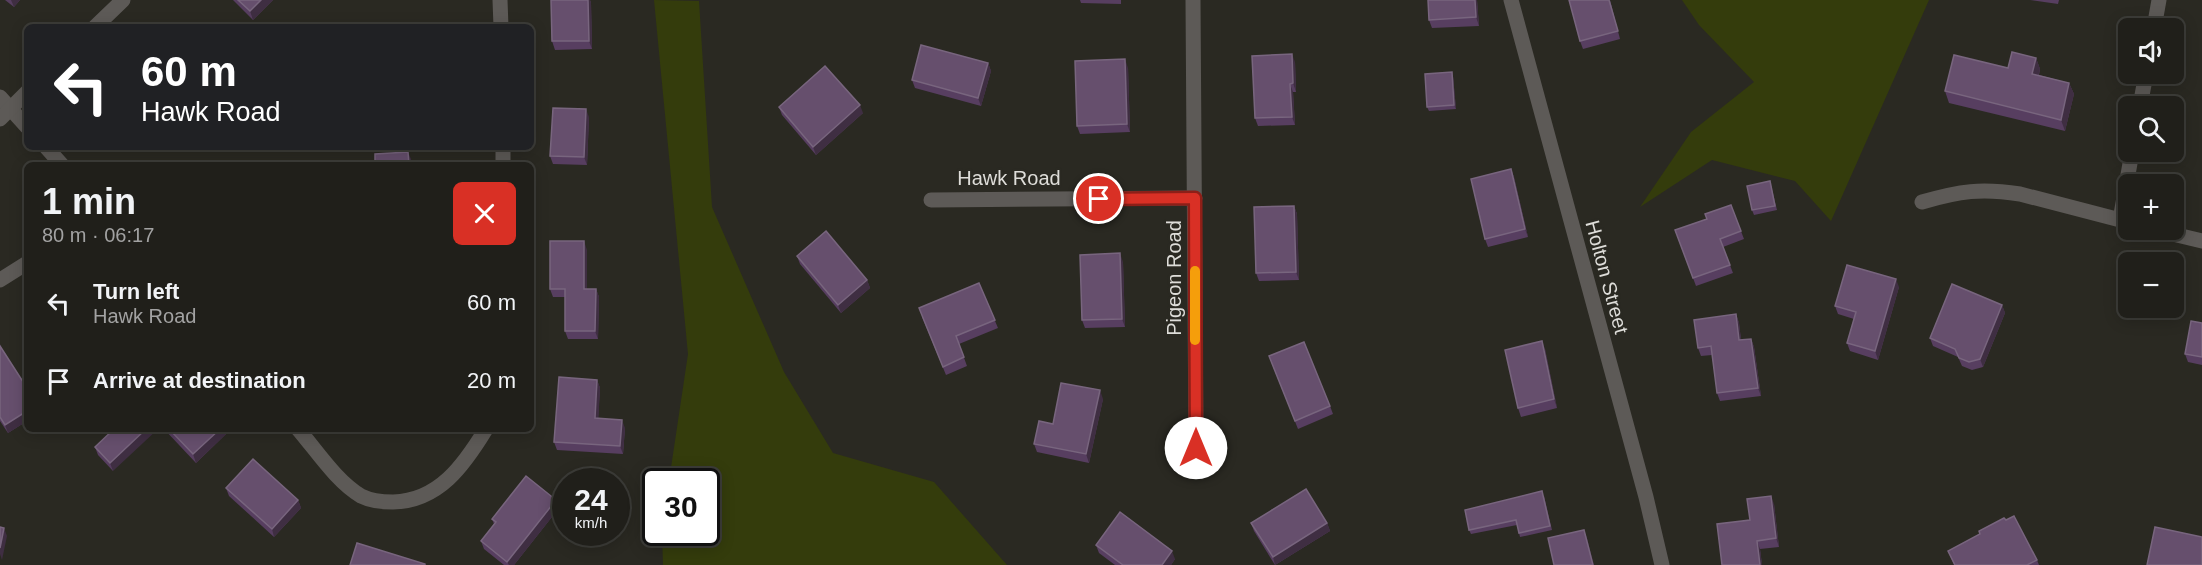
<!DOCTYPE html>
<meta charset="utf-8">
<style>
body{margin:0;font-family:Arial,sans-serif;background:#282723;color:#f1f3f6;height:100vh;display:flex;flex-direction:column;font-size:22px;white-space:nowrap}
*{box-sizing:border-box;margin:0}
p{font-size:20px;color:#a2a2a2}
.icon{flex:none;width:33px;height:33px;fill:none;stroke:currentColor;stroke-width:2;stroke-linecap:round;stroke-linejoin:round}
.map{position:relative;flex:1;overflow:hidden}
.details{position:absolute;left:24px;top:162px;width:510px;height:270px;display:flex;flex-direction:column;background:#201f1a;border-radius:9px;box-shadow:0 3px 15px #0003,0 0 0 2px #3d3d39}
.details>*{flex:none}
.banner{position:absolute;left:24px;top:24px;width:510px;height:126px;border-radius:9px;box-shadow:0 3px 15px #0003,0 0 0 2px #3d3d39;background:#202124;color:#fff;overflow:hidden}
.tools{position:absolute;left:2118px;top:18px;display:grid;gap:12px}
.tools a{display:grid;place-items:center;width:66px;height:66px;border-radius:9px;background:#201f1a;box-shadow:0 3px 15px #0003,0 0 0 2px #3d3d39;font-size:30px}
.speed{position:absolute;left:552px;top:468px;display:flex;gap:12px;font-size:30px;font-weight:700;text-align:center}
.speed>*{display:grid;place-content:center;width:78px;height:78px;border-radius:50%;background:#201f1a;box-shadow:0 3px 15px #0003,0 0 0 2px #3d3d39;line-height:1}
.speed small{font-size:15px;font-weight:400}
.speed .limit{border:3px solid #111;border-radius:9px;background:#fff;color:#111}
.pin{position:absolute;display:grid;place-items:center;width:51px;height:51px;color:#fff;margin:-26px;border:3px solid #fff;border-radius:50%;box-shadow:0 2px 6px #0007}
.me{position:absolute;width:66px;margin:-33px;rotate:0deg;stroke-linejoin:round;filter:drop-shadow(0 0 4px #0008)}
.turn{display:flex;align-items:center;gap:21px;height:126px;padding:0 18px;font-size:27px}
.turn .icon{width:78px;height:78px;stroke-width:2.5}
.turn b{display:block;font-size:42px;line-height:51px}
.round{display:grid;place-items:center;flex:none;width:63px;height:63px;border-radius:9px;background:#282723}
.headline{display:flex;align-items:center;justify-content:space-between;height:102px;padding:0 18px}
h1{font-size:36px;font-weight:800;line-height:45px}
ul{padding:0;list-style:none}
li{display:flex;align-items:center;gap:18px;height:78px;padding:0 18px}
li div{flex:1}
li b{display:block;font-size:22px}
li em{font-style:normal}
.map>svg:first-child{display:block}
.green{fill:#343c0c}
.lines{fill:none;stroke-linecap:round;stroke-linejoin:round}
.minor{stroke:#5d5a57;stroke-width:15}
.wall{fill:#573e60}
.shaded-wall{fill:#3f2e42}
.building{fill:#664f6d;stroke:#78657e;stroke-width:1.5}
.route-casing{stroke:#8d1f18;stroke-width:15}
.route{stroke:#d93025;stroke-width:10}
.slow{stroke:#f59e0b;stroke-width:10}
.labels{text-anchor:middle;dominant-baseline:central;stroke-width:5;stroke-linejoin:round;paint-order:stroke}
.street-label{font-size:20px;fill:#deddd9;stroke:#2a2922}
</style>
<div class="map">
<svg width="2202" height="565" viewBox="0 0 2202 565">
<rect width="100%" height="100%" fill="#2a2922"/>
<g class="green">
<polygon points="654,0 699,1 712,207 784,372 833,453 934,482 1007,565 663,565 662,533 706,532 706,482 669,481 688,354"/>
<polygon points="1682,0 1929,0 1831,221 1795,181 1712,160 1640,207 1691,132 1754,82 1699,25"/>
</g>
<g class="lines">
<g class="minor">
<polyline points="500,0 501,27"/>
<polyline points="1193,0 1196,448"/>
<polyline points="1511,0 1646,497 1662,565"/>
<polyline points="95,27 123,0"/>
<polyline points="2154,28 2159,0"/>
<polyline points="0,97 27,127"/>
<polyline points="2140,106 2146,74"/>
<polyline points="0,119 27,92"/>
<polyline points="46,147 62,165"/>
<polyline points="503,165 503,147"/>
<polyline points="931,200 1195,198"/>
<path d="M 1922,202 C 1960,191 1981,188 2020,194 L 2128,222"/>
<polyline points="2120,220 2132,152"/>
<polyline points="2156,230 2202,241"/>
<polyline points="0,280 27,263"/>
<path d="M 298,429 C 317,451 336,481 361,496 C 371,501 382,502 393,502 C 439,501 464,465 486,429"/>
</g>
</g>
<g class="wall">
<polygon points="5,0 20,0 14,7"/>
<polygon points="233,0 273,0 253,20"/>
<polygon points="551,0 590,0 591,3 592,49 555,50 552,41"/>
<polygon points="1080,0 1121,0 1121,4 1081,3"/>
<polygon points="1428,0 1477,0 1479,26 1432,28 1429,20"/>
<polygon points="1610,0 1620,39 1583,49 1580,41"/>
<polygon points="2030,0 2059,0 2058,4"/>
<polygon points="2036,58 2040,69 2039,75 2069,83 2074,94 2065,131 1949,103 1945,91"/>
<polygon points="1295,62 1296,92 1293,92 1295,125 1258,126 1255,118"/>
<polygon points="988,63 991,71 981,106 915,88 912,80"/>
<polygon points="1128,68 1130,132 1080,134 1077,126"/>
<polygon points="1453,76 1456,109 1429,111 1427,107"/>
<polygon points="779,107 863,113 816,155 782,115"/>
<polygon points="589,117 587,165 553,164 550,156"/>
<polygon points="1511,169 1514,177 1528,237 1488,247 1485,239"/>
<polygon points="1770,181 1777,210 1754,215 1752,210"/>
<polygon points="1731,205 1744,239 1723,247 1733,273 1696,286 1675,230 1707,219"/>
<polygon points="1294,206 1297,214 1299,280 1259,281 1256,273"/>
<polygon points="587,250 587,289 596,289 599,297 598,339 568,339 565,331 565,297 553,297 550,289"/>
<polygon points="797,256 867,280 870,288 841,313 800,264"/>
<polygon points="1123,262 1125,327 1085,328 1082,320"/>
<polygon points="979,283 998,328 959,344 967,366 946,375 922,317"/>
<polygon points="1899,287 1878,360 1850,351 1847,343 1854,319 1838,314 1835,306"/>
<polygon points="2002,305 2005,313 1983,367 1972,370 1962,366 1958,357 1933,346 1930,338"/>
<polygon points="1736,314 1739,323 1741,340 1751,339 1754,347 1761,396 1720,401 1717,393 1712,355 1701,356 1698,348"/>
<polygon points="2202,323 2202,365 2188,362 2185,354"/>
<polygon points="0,346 27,388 27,421 8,433 0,421"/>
<polygon points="1545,349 1557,408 1521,417 1518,408"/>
<polygon points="1272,364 1330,406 1333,414 1298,429"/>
<polygon points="597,380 600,388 598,419 625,428 623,454 557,450 554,442"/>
<polygon points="1103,399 1089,463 1037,452 1034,444 1053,424"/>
<polygon points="114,429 113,471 98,455 95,447"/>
<polygon points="164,429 224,429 226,434 196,463"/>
<polygon points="226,488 298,500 301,508 274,537 229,496"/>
<polygon points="1544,496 1552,530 1520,537 1517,525 1471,534 1469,530"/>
<polygon points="556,500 559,508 514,565 504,565 484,549 481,541 494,524 492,519"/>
<polygon points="1774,504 1779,547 1760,549 1762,565 1750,520"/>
<polygon points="2006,520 2037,560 2039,565 1954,565 1948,551"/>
<polygon points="1251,523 1327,523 1330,531 1275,565 1254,531"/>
<polygon points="1096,545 1175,559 1171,565 1115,565 1099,553"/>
</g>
<g class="shaded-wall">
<polygon points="11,0 20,0 14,7"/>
<polygon points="261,0 273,0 253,20 250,11"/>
<polygon points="588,0 590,0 591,3 592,49 589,41"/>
<polygon points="1475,0 1477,0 1479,26 1476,17"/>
<polygon points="1292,54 1295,62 1296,92 1293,83"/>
<polygon points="2036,58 2040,69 2036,85 2032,74"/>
<polygon points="1125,59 1128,68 1130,132 1127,124"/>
<polygon points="988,63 991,71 981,106 978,98"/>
<polygon points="1452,72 1453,76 1456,109 1454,105"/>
<polygon points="2069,83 2074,94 2065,131 2061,120"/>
<polygon points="1290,84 1293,92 1295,125 1292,117"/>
<polygon points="860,105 863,113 816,155 813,147"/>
<polygon points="586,109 589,117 587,165 584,157"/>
<polygon points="408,152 411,159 411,165 409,165"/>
<polygon points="1511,169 1514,177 1528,237 1525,229"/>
<polygon points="1294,206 1297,214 1299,280 1296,272"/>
<polygon points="584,241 587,250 587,297 584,289"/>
<polygon points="1120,253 1123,262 1125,327 1122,319"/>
<polygon points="1896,279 1899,287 1878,360 1875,351"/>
<polygon points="867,280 870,288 841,313 838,305"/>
<polygon points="596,289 599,297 598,339 595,331"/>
<polygon points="2002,305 2005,313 1983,367 1980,359"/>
<polygon points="1736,314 1739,323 1742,349 1739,340"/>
<polygon points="1751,339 1754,347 1761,396 1758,388"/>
<polygon points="1542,341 1545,349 1557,408 1554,399"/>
<polygon points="597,380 600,388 598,427 595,418"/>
<polygon points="1100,390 1103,399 1089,463 1086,454"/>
<polygon points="27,411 27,421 8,433 5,425"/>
<polygon points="622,420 625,428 623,454 620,446"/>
<polygon points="146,429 158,429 113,471 110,463"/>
<polygon points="220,429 224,429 226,434 196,463 193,454"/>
<polygon points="1771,496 1774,504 1779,547 1776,538"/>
<polygon points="298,500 301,508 274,537 272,529"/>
<polygon points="556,500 559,508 514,565 509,565 507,562"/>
<polygon points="1327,523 1330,531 1275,565 1273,557"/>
<polygon points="4,528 7,536 2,560 0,554 0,548"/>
<polygon points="1584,530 1587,538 1594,565 1593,565"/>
<polygon points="1757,541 1760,549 1762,565 1760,565"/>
<polygon points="1172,551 1175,559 1171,565 1162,565"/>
</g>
<g class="building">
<polygon points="238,0 261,0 250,11"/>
<polygon points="551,0 588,0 589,41 552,41"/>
<polygon points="1428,0 1475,0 1476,17 1429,20"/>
<polygon points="1569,0 1609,0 1618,31 1580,41"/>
<polygon points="921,45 988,63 978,98 912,80"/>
<polygon points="2012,52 2036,58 2032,74 2069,83 2061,120 1945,91 1954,55 2008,68"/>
<polygon points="1292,54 1293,83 1290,84 1292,117 1255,118 1252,56"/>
<polygon points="1125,59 1127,124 1077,126 1075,61"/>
<polygon points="825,66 860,105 813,147 779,107"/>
<polygon points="1452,72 1454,105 1427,107 1425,74"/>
<polygon points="553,108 586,109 584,157 550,156"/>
<polygon points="408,152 409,165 375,165 375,154"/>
<polygon points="1511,169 1525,229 1485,239 1471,179"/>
<polygon points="1770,181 1775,206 1752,210 1747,186"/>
<polygon points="1731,205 1741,231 1720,239 1730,265 1693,278 1675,230 1707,219 1705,214"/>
<polygon points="1294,206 1296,272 1256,273 1254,207"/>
<polygon points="826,231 867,280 838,305 797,256"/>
<polygon points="550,241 584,241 584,289 596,289 595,331 565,331 565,289 550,289"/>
<polygon points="1120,253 1122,319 1082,320 1080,255"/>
<polygon points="1847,265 1896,279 1875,351 1847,343 1856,312 1835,306"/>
<polygon points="979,283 995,320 956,336 964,357 943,367 919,308"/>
<polygon points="1952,284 2002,305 1980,359 1969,362 1959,358 1955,349 1930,338"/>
<polygon points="1736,314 1739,340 1751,339 1758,388 1717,393 1711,346 1698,348 1694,320"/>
<polygon points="2191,321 2202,323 2202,357 2185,354"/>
<polygon points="1542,341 1554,399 1518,408 1505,350"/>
<polygon points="1304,342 1330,406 1295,421 1269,356"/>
<polygon points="0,346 27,388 27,411 5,425 0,417"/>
<polygon points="559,377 597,380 595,418 622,420 620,446 554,442"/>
<polygon points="1061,383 1100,390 1086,454 1034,444 1039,421 1053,424"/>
<polygon points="114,429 146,429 110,463 95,447"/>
<polygon points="169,429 220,429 193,454"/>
<polygon points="253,459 298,500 272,529 226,488"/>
<polygon points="526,476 556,500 507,562 481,541 496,522 492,519"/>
<polygon points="1306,489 1327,523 1273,557 1251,523"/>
<polygon points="1542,491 1550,526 1519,533 1516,520 1469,530 1465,510"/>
<polygon points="1771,496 1776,538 1757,541 1760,565 1722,565 1717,524 1750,520 1747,499"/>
<polygon points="1120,512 1172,551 1162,565 1123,565 1096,545"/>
<polygon points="2014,516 2037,560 2027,565 1955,565 1948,551 1980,534 1979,531 2004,518 2006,520"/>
<polygon points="0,527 4,528 0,548"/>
<polygon points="2155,527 2202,537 2202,565 2147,565"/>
<polygon points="1584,530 1593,565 1554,565 1548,538"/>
<polygon points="357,543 425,564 425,565 350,565"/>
</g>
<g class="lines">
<g class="route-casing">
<polyline id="route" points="1099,199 1195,198 1196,448"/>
</g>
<use href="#route" class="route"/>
<polyline class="slow" points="1195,271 1195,340"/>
</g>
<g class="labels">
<g class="street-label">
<text x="1009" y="178">Hawk Road</text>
<text transform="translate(1607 277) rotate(75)">Holton Street</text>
<text transform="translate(1174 278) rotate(-90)">Pigeon Road</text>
</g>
</g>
</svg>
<div class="tools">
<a><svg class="icon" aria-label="sound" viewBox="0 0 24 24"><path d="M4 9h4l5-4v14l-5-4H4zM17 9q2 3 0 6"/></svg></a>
<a><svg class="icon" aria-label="search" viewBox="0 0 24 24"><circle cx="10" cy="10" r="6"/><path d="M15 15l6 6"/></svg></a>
<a>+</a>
<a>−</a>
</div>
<div class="speed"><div>24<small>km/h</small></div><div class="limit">30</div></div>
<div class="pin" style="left:1099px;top:199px;background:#d93025"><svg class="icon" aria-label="arrive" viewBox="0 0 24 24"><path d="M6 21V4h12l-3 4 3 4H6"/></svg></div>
<svg class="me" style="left:1196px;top:448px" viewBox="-20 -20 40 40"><circle r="19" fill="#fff"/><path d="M0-13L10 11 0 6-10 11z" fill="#d93025"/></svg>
<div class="banner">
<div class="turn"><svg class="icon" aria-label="left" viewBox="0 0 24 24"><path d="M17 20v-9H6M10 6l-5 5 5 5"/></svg><div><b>60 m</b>Hawk Road</div></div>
</div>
<section class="details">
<div class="headline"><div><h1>1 min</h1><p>80 m · 06:17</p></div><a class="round" style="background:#d93025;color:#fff"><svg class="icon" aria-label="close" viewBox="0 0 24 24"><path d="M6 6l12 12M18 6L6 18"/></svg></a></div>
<ul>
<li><svg class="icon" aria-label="left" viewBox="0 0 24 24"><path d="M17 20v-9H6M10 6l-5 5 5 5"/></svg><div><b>Turn left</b><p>Hawk Road</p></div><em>60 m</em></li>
<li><svg class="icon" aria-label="arrive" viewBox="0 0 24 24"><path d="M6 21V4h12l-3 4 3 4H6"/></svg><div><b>Arrive at destination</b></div><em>20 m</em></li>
</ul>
</section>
</div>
